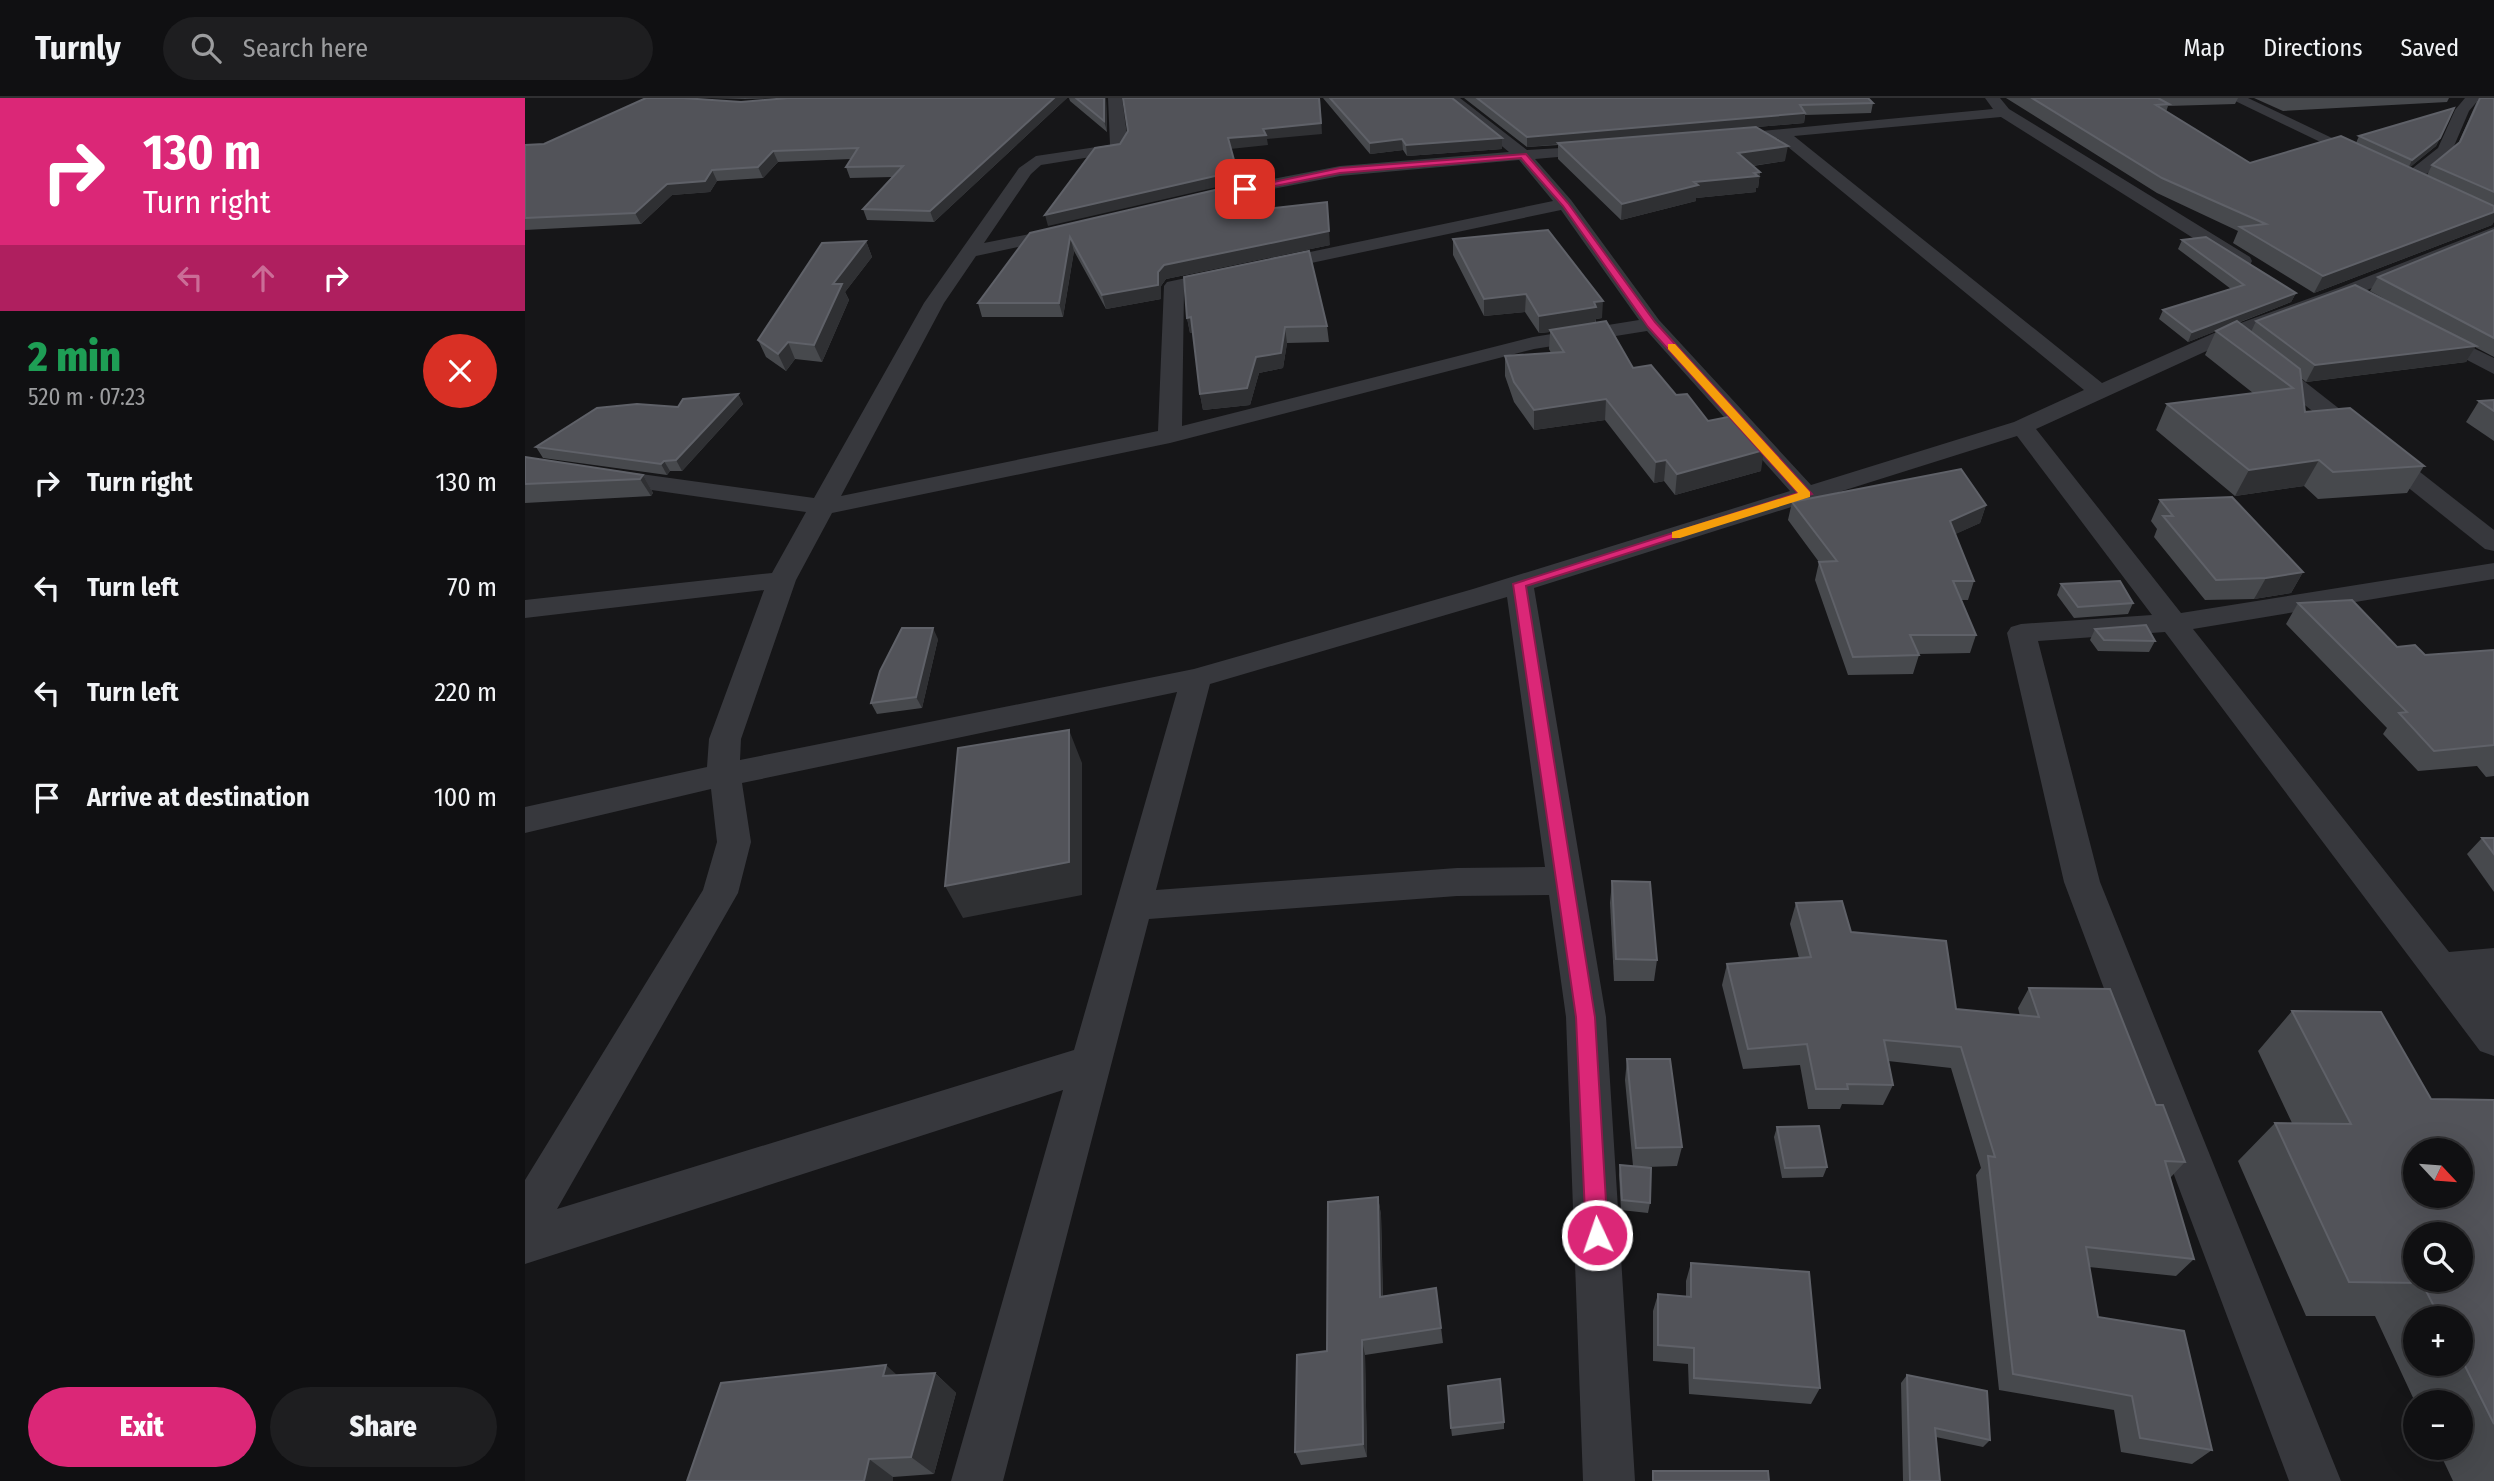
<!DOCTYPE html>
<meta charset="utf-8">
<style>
body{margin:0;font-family:"Fira Sans Condensed",sans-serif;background:#1e1e20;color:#f1f3f6;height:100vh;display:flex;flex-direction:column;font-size:26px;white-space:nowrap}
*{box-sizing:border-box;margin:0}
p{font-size:23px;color:#9c9d9f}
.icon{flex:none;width:38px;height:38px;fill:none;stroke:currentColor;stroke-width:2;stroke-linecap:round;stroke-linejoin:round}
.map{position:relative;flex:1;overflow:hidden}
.panel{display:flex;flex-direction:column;background:#101012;width:525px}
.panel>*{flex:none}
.hud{background:#db2777;color:#fff;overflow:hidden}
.needle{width:46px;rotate:116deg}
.controls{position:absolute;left:1878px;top:1040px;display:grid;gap:14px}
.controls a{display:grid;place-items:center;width:70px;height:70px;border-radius:50%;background:#101012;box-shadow:0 7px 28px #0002,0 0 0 2px #303032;font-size:35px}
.pin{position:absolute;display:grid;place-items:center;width:60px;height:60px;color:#fff;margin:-30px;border-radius:14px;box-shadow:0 4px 10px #0006}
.me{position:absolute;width:77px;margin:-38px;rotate:357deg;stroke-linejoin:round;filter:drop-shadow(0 0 5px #0008)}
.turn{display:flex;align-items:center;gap:24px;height:147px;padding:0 28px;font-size:32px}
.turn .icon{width:91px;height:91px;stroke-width:2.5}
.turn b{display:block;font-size:49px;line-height:60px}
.lanes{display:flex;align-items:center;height:66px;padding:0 28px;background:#0003;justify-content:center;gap:35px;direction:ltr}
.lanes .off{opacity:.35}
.round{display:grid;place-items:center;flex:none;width:74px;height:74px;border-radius:37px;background:#1e1e20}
.overview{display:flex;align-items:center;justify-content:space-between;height:119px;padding:0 28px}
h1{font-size:42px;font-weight:800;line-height:52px;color:#1e9e55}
.cta{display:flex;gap:14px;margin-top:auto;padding:14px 28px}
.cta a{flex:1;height:80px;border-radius:42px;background:#db2777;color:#fff;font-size:28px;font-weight:800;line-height:80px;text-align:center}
.cta a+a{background:#1e1e20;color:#f1f3f6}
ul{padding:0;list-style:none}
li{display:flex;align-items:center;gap:21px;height:105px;padding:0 28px}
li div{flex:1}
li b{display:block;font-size:26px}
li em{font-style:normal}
header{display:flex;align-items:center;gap:42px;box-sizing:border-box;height:98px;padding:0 35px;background:#101012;border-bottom:2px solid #303032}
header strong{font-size:33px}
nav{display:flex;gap:38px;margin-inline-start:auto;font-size:24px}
.search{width:490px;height:63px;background:#1e1e20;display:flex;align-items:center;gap:18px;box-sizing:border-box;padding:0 24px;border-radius:38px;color:#9c9d9f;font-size:26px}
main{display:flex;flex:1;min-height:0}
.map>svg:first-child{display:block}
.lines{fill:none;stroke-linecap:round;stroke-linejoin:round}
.minor{fill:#37383d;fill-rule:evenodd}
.wall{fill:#47494d;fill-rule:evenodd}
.shaded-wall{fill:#2f3033}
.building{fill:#525359;stroke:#5f6168;stroke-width:2;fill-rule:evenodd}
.route{fill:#db2777;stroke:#8e194d;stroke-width:2}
.slow{fill:#f59e0b}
</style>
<header>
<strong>Turnly</strong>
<div class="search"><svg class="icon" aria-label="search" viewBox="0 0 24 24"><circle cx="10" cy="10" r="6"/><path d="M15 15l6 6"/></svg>Search here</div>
<nav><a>Map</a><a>Directions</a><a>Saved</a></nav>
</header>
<main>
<section class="panel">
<div class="hud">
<div class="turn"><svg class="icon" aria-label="right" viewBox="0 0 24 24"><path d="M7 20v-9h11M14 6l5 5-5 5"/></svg><div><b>130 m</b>Turn right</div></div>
<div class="lanes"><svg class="icon off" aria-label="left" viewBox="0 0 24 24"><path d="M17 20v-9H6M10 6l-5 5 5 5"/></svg><svg class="icon off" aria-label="ahead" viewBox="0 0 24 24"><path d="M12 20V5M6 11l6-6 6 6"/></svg><svg class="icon" aria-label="right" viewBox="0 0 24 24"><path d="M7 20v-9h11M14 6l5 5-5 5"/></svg></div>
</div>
<div class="overview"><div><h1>2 min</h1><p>520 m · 07:23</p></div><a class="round" style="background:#d93025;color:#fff"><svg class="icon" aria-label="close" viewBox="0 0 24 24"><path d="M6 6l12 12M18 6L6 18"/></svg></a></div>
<ul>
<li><svg class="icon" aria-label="right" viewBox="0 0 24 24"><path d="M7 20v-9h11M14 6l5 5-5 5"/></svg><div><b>Turn right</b></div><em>130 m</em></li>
<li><svg class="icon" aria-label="left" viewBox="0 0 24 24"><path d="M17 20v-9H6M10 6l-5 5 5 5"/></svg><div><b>Turn left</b></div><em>70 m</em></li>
<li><svg class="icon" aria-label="left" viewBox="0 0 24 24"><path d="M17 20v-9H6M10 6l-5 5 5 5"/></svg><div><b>Turn left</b></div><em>220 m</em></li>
<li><svg class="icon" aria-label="arrive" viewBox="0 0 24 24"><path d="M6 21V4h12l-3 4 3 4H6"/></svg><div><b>Arrive at destination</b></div><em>100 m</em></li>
</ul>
<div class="cta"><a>Exit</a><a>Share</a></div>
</section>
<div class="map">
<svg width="1969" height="1383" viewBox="0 0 1969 1383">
<rect width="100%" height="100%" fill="#161618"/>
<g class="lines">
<g class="minor">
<path d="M 583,0 L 597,0 L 603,44 L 597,54 L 516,67 L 506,76 L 459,145 L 545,128 L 554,133 L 545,138 L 451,158 L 419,205 L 316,398 L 633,333 L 639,188 L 642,184 L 1028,103 L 994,62 L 815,78 L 675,105 L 666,100 L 675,95 L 815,68 L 984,54 L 919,0 L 935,0 L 1002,52 L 1085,47 L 1087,50 L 1079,55 L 1010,61 L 1046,102 L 1134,222 L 1286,387 L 1489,324 L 1559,292 L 1252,40 L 1199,45 L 1194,43 L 1194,37 L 1468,11 L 1460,0 L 1475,0 L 1484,11 L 1725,159 L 1727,163 L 1725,167 L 1711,167 L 1476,19 L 1269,38 L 1577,285 L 1696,232 L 1816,189 L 1969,129 L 1969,140 L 1830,197 L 1710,240 L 1511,331 L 1656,515 L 1969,465 L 1969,481 L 1668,531 L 1924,854 L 1969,850 L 1969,958 L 1955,953 L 1640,534 L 1513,543 L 1575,784 L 1816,1383 L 1764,1383 L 1539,784 L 1482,535 L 1486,529 L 1496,526 L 1627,517 L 1492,338 L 1009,490 L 1081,919 L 1110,1383 L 1058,1383 L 1041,919 L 1024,797 L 932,798 L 624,821 L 478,1383 L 426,1383 L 538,992 L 0,1166 L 0,1082 L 178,792 L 192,744 L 186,691 L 0,735 L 0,709 L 182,669 L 184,641 L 239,492 L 0,520 L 0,502 L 247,475 L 281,414 L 0,374 L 0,360 L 289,400 L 399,205 L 494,70 L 511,58 L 585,47 ZM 1036,112 L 1114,222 L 1008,239 L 657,328 L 659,192 ZM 1122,233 L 1265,393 L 948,491 L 669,571 L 215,662 L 216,641 L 271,482 L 307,415 L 645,345 L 1009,251 ZM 982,499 L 1020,769 L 932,770 L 631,792 L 685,586 ZM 652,594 L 549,952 L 32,1111 L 213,795 L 226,744 L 217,685 Z"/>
<polygon points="1704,0 1723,0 1851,61 1843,66 1837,64"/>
<polygon points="1940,0 1955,0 1944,13 1926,55 1891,85 1879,85 1879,77 1913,50 1930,12"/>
<polygon points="1907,230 1969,260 1969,276 1900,240 1897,236 1900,232"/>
<polygon points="1744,261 1752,262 1969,432 1969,453 1960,451 1736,272 1733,267 1736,262"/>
</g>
</g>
<g class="wall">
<polygon points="183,0 251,0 220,1"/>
<polygon points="542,0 409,124 342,122 338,111 367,79 325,80 321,69 326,61 253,64 238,80 192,83 185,94 147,97 116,126 0,132 0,47 19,46 216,4"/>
<polygon points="544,0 581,0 582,34 545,3"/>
<polygon points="798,0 927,0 977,51 882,58 878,52 845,56"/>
<polygon points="939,0 1343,0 1348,5 1346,15 1280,17 1279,25 1232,29 1260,63 1228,68 1235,74 1233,90 1231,90 1231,94 1171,100 1171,103 1096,122 1033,61 1033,47 1002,49"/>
<polygon points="1481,0 1713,0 1710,6 1643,8 1641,14 1725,65 1831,45 1834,38 1915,40 1911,48 1885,69 1902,77 1907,67 1933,46 1952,3 1969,0 1969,123 1967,127 1789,195 1708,145 1713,133 1632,95"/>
<polygon points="1729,0 1924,0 1922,4 1758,13"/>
<polygon points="723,113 805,147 641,181 636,188 636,201 581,211 549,153 538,219 457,219 453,205 505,135"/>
<polygon points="1969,132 1969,259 1950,249 1941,264 1781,284 1776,280 1780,314 1899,368 1882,395 1793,401 1779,388 1710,398 1631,332 1642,306 1728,295 1680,257 1691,233 1663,244 1634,221 1638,212 1706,191 1653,151 1657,142 1771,195 1766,204 1713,225 1726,234 1731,223 1893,219 1845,193 1853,179"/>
<polygon points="928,141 1077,220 1071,221 1071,225 1108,270 1151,297 1183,323 1236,373 1150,397 1139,383 1129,385 1080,322 1009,332 989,304 980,278 980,258 1026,255 1024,251 1025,234 1014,235 1000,214 959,218 928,157"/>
<polygon points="341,143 347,159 320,194 324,202 297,264 270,261 261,273 241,259 233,242"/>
<polygon points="662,220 802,228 804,244 762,245 758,270 734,275 725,307 678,312 675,296 668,235 665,235"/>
<polygon points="213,296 218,306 157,373 145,373 142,377 18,360 11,349 153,309"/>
<polygon points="1969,302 1969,343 1941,324 1954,303"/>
<polygon points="0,359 118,377 128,395 126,398 0,405"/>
<polygon points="1635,402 1778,474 1766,495 1729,501 1680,502 1629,439 1632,431 1626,423"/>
<polygon points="1267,404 1461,407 1455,425 1430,436 1449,483 1443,502 1436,502 1451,537 1445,555 1393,556 1394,557 1388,576 1323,577 1290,482 1294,464 1263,422"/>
<polygon points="1536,486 1608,505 1603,516 1549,520 1532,497"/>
<polygon points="1773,505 1872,549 1900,557 1969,552 1969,678 1961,679 1952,668 1893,673 1858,636 1862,630 1761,526"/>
<polygon points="1570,531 1630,543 1624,554 1573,553 1565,542"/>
<polygon points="413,541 397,610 352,616 346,605"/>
<polygon points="1957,740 1969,740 1969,794 1942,756"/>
<polygon points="1087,783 1132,862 1129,883 1089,883 1085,805"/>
<polygon points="1271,805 1326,834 1431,911 1495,918 1493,910 1504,890 1631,1007 1660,1064 1645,1080 1669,1161 1651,1178 1564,1169 1573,1219 1687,1352 1667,1366 1596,1354 1589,1312 1474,1292 1451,1077 1456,1070 1426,970 1363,963 1368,987 1358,1007 1317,1006 1315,1011 1283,1011 1275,967 1218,971 1197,887 1202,866 1274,860 1265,826"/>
<path d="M 1767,913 L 1906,1001 L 1969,1002 L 1969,1383 L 1928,1383 L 1912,1349 L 1936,1349 L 1936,1304 L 1890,1304 L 1850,1218 L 1781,1218 L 1713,1063 L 1750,1025 L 1767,1025 L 1733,953 ZM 1890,1220 L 1936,1220 L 1936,1265 L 1890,1265 Z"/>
<polygon points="1102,961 1157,1049 1152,1068 1121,1069 1125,1105 1123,1115 1096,1112 1094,1077 1095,1067 1108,1068 1100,982"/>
<polygon points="1252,1029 1302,1069 1298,1079 1257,1080 1249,1039"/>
<polygon points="853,1099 856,1117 858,1198 911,1190 918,1245 840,1257 842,1359 776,1367 770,1354"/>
<polygon points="1166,1165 1295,1290 1286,1306 1164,1296 1163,1266 1128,1263 1128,1213 1133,1196 1161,1199 1161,1183"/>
<polygon points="410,1275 431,1295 409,1376 368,1379 368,1383 162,1383 372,1277"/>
<polygon points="1382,1277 1465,1342 1458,1349 1411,1339 1415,1383 1378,1383 1376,1285"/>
<polygon points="979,1324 979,1331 927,1338 926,1330"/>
</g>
<g class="shaded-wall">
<polygon points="529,0 542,0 409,124 405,113"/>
<polygon points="579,0 581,0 582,34 579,23"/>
<polygon points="795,0 797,36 742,41 743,47 705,51 703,40 738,31"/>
<polygon points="1280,15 1279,25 1002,49 1002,39"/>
<polygon points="977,40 977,51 882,58 881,47"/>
<polygon points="1915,40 1911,48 1883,71 1887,62"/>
<polygon points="877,41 878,52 845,56 845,45"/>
<polygon points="1263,48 1260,63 1211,70 1213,55"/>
<polygon points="248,53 253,64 238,80 233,69"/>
<polygon points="187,72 192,83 185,94 147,97 116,126 110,115 142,86"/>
<polygon points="712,73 714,84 523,128 520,117"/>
<polygon points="1235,74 1233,90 1231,90 1231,94 1171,100 1171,103 1096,122 1097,106 1169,84"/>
<polygon points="802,104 805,147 641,181 636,188 636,201 581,211 577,197 633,174 639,167"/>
<polygon points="1969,114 1969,124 1967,127 1789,195 1798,178"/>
<polygon points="545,139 549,153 538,219 534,205"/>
<polygon points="341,143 347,159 320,194 324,202 297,264 289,247 308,186"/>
<polygon points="1771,195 1766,204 1663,244 1667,234"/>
<polygon points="1001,196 1000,214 959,218 959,201"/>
<polygon points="1078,203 1077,220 1071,221 1070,226 1025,232 1025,234 1014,235 1014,218 1069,204"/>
<polygon points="666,219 669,235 665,235 662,220"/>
<polygon points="760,229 762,245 758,270 734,275 725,307 678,312 675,296 731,259"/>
<polygon points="263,244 270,261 261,273 253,256"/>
<polygon points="1951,248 1941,264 1781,284 1790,267"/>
<polygon points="213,296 218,306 157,373 151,362"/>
<polygon points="1081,301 1080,322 1009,332 1009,312"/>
<polygon points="1239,352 1236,373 1150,397 1152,376"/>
<polygon points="1141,362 1139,383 1129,385 1131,364"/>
<polygon points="1794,362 1779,388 1710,398 1724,372"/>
<polygon points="139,363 145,373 142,377 136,366"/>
<polygon points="118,377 128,395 126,398 115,381"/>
<polygon points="1461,407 1455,425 1420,441 1425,423"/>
<polygon points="1778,474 1766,495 1729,501 1741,480"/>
<polygon points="408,530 413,541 397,610 391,599"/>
<polygon points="544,632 557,665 557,797 438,820 420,788"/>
<polygon points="853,1099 856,1117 858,1214 855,1199"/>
<polygon points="837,1242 840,1257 842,1359 838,1346"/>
<polygon points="361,1267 383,1287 358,1278"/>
<polygon points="410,1275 431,1295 409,1376 386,1359"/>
<polygon points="344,1361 368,1379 368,1383 339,1383"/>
</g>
<g class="building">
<polygon points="121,0 158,0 216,4 263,0 529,0 405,113 338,111 378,68 321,69 333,50 248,53 233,69 187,72 180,83 142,86 110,115 0,120 0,47 19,46"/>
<polygon points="551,0 579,0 579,23"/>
<polygon points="598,0 794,0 796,25 738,31 741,37 703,40 712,73 520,117 570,50 595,46 603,33"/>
<polygon points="805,0 927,0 977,40 881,47 877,41 845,45"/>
<polygon points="952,0 1343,0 1348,5 1275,7 1280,15 1002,39"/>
<polygon points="1507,0 1633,0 1644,6 1631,7 1725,65 1816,38 1969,108 1969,114 1798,178 1715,129 1741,126 1637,80"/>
<polygon points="1955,0 1969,0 1969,94 1907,67 1935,44"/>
<polygon points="1929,10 1915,40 1887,62 1834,38"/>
<polygon points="1231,29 1263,48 1213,55 1235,74 1229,75 1233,78 1169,84 1173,87 1097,106 1033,45"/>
<polygon points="716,86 723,113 802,104 804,133 639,167 633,174 633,187 577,197 545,139 534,205 453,205 505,135"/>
<polygon points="1023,132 1078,203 1069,204 1071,209 1014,218 1001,196 959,201 928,141"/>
<polygon points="1969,132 1969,240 1853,179"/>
<polygon points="1681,139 1771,195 1667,234 1638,212 1719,187 1657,142"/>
<polygon points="341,143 308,186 317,186 289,247 263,244 253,256 233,242 297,145"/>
<polygon points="784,153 802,228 760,229 756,255 731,259 722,290 675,296 666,219 662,220 659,179"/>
<polygon points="1830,187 1951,248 1790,267 1731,223"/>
<polygon points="1081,223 1108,270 1126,267 1151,297 1162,296 1183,323 1208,318 1239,352 1152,376 1141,362 1131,364 1081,301 1009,312 989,284 980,258 1039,254 1025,232"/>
<polygon points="1712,223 1775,271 1780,314 1825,310 1899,368 1808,374 1794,362 1724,372 1642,306 1768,290 1691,233"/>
<polygon points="213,296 151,362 139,363 136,366 11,349 72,310 112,306 153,309 158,301"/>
<polygon points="1969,302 1969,313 1954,303"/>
<polygon points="0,359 118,377 115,381 0,386"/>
<polygon points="1436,371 1461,407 1425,423 1449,483 1428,483 1451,537 1385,537 1394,557 1328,559 1294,464 1312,463 1267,404"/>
<polygon points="1707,399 1778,474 1741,480 1691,482 1638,418 1648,418 1635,402"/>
<polygon points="1595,483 1608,505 1553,509 1536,486"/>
<polygon points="1827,502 1872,549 1890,547 1900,557 1969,552 1969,647 1909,653 1874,615 1882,614 1773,505"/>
<polygon points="1621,527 1630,543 1579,542 1570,531"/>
<polygon points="377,530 408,530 391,599 346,605 355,573"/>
<polygon points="544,632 544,764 420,788 433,650"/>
<polygon points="1957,740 1969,740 1969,756"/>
<polygon points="1087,783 1125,784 1132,862 1091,861"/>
<polygon points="1317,803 1326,834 1421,843 1431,911 1514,919 1504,890 1585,891 1631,1007 1638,1007 1660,1064 1640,1063 1669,1161 1561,1149 1573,1219 1659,1233 1687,1352 1615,1340 1607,1298 1488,1276 1463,1058 1470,1059 1436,949 1359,942 1368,987 1322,986 1323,991 1291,991 1282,946 1223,951 1202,866 1286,859 1271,805"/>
<path d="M 1767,913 L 1856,914 L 1906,1001 L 1969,1002 L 1969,1326 L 1936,1260 L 1936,1220 L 1915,1220 L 1897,1185 L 1824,1184 L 1750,1025 L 1826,1026 ZM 1890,1052 L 1936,1052 L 1936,1097 L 1890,1097 ZM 1890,1136 L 1936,1136 L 1936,1181 L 1890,1181 Z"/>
<polygon points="1102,961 1145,961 1157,1049 1111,1050"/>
<polygon points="1294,1028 1302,1069 1260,1070 1252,1029"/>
<polygon points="1095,1067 1126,1070 1125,1105 1097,1102"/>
<polygon points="853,1099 855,1199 911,1190 916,1230 837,1242 838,1346 770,1354 772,1257 802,1253 803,1104"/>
<polygon points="1166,1165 1284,1174 1295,1290 1169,1280 1169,1250 1133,1247 1133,1196 1166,1199"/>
<polygon points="361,1267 358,1278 410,1275 386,1359 344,1361 339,1383 162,1383 196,1285"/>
<polygon points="1382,1277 1462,1293 1465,1342 1410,1330 1415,1383 1385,1383"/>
<polygon points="975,1281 979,1324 926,1330 923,1288"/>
<polygon points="1128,1373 1243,1373 1244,1383 1128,1383"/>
</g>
<polygon class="route" points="1001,56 1043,105 1130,224 1287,396 1001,488 1070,919 1083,1137 1079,1145 1072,1148 1064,1145 1061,1137 1051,919 988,486 1273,395 1123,229 1038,108 996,60 815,75 720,94 716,91 815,70"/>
<polygon class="slow" points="1143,246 1150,246 1285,394 1285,399 1155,440 1147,440 1147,434 1273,395 1143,251"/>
</svg>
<div class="controls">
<a><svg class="needle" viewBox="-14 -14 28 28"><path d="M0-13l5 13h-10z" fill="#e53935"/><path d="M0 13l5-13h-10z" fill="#9c9d9f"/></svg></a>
<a><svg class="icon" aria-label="search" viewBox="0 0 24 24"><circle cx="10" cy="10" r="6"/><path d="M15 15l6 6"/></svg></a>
<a>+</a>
<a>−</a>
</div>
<div class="pin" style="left:720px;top:91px;background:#d93025"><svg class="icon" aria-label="arrive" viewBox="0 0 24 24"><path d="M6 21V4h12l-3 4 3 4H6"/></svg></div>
<svg class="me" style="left:1072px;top:1137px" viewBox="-20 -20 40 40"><circle r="17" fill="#db2777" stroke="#fff" stroke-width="3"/><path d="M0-11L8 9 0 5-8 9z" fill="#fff"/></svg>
</div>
</main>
